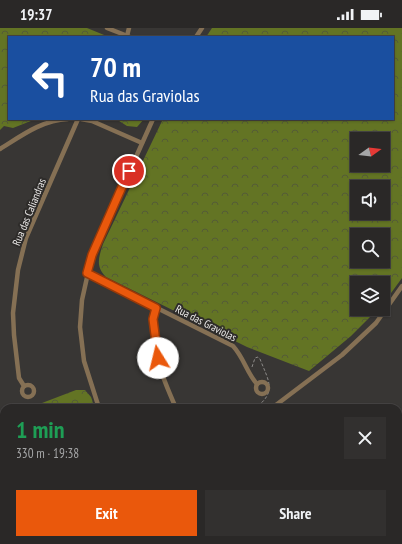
<!DOCTYPE html>
<meta charset="utf-8">
<style>
body{margin:0;font-family:"PT Sans Narrow",sans-serif;background:#32302f;color:#f1f3f6;height:100vh;display:flex;flex-direction:column;font-size:15px;white-space:nowrap}
*{box-sizing:border-box;margin:0}
p{font-size:13px;color:#a5a6a7}
.icon{flex:none;width:22px;height:22px;fill:none;stroke:currentColor;stroke-width:2;stroke-linecap:round;stroke-linejoin:round}
.map{position:relative;flex:1;overflow:hidden}
.details{position:absolute;left:0px;top:376px;width:402px;height:140px;display:flex;flex-direction:column;background:#2a2827;border-radius:12px 12px 0 0;box-shadow:0 1px 3px #0004,0 0 0 1px #464444}
.details>*{flex:none}
.banner{position:absolute;left:8px;top:8px;width:386px;height:84px;border-radius:0px;box-shadow:0 1px 3px #0004,0 0 0 1px #464444;background:#1a4fa0;color:#fff;overflow:hidden}
.needle{width:26px;rotate:75deg}
.controls{position:absolute;left:350px;top:104px;display:grid;gap:8px}
.controls a{display:grid;place-items:center;width:40px;height:40px;border-radius:0px;background:#2a2827;box-shadow:0 1px 3px #0004,0 0 0 1px #464444;font-size:20px}
.pin{position:absolute;display:grid;place-items:center;width:34px;height:34px;color:#fff;margin:-17px;border:2px solid #fff;border-radius:50%;box-shadow:0 1px 4px #0007}
.me{position:absolute;width:44px;margin:-22px;rotate:351deg;stroke-linejoin:round;filter:drop-shadow(0 0 3px #0008)}
.turn{display:flex;align-items:center;gap:14px;height:84px;padding:0 16px;font-size:18px}
.turn .icon{width:52px;height:52px;stroke-width:2.5}
.turn b{display:block;font-size:28px;line-height:34px}
.round{display:grid;place-items:center;flex:none;width:42px;height:42px;border-radius:0px;background:#32302f}
.head{display:flex;align-items:center;justify-content:space-between;height:68px;padding:0 16px}
h1{font-size:24px;font-weight:800;line-height:30px;color:#1e9e55}
.primary-button{display:flex;gap:8px;margin-top:auto;padding:8px 16px}
.primary-button a{flex:1;height:46px;border-radius:0px;background:#ea580c;color:#fff;font-size:16px;font-weight:800;line-height:46px;text-align:center}
.primary-button a+a{background:#32302f;color:#f1f3f6}
.status{display:flex;justify-content:space-between;align-items:center;height:28px;padding:0 20px;background:#2a2827;direction:ltr}
.status svg{height:11px;fill:currentColor}
.map>svg:first-child{display:block}
.forest{fill:url(#forest-crowns);fill-rule:evenodd}
.lines{fill:none;stroke-linecap:round;stroke-linejoin:round}
.path{stroke:#8d8b89;stroke-width:1;stroke-dasharray:3 2;stroke-linecap:butt}
.street{stroke:#857054;stroke-width:4.5}
.highway{stroke:#f1bc76;stroke-width:8}
.route-casing{stroke:#983908;stroke-width:10}
.route{stroke:#ea580c;stroke-width:7}
.labels{text-anchor:middle;dominant-baseline:central;stroke-width:4;stroke-linejoin:round;paint-order:stroke}
.street-label{font-size:11px;fill:#eceae9;stroke:#2e2c2a}
</style>
<div class="status"><b>19:37</b><svg viewBox="0 0 49 12"><path d="M0 12V9h3v3zM5 12V6h3v6zM10 12V3h3v9zM15 12V0h3v12zM26 1h20v11H26zM47 4h2v5h-2z"/></svg></div>
<div class="map">
<svg width="402" height="516" viewBox="0 0 402 516">
<defs>
<pattern id="forest-crowns" width="20" height="18" patternUnits="userSpaceOnUse"><rect width="20" height="18" fill="#637424"/><path d="M2 6a3 3 0 1 1 6 0M12 15a3 3 0 1 1 6 0" fill="none" stroke="#545b37"/></pattern>
</defs>
<rect width="100%" height="100%" fill="#383634"/>
<g class="forest">
<polygon points="0,0 87,0 109,9 9,9 9,91 36,91 13,100 4,98 0,102"/>
<path d="M 212,0 L 402,0 L 402,250 L 383,276 L 383,255 L 357,255 L 357,281 L 378,281 L 351,308 L 309,343 L 247,319 L 106,249 C 95,238 99,229 103,216 L 163,91 L 393,91 L 393,9 L 206,9 ZM 357,111 L 383,111 L 383,137 L 357,137 ZM 357,159 L 383,159 L 383,185 L 357,185 ZM 357,207 L 383,207 L 383,233 L 357,233 Z"/>
<polygon points="116,91 144,91 137,99 127,98"/>
<polygon points="76,362 85,362 91,369 95,380 29,380"/>
<polygon points="4,389 4,512 96,512 93,516 0,516 0,392"/>
</g>
<g class="lines">
<g class="path">
<path d="M 252,339 L 255,330 L 258,329 L 260,331 C 268,352 278,364 255,380"/>
<polyline points="342,516 344,512"/>
</g>
<g class="street">
<polyline points="107,0 130,9"/>
<polyline points="127,8 129,0"/>
<polyline points="196,9 202,0"/>
<polyline points="81,91 92,93 142,115"/>
<path d="M 0,121 C 21,108 42,92 68,91"/>
<path d="M 87,245 L 233,318 C 244,330 247,345 257,356"/>
<path d="M 156,280 C 146,312 163,351 176,380"/>
<circle cx="262" cy="360" r="6"/>
<circle cx="28" cy="363" r="6"/>
<polyline points="24,358 19,350 14,307 13,285 18,242 26,210 78,91"/>
<polyline points="99,380 84,333 80,299 82,272 92,227 153,91"/>
<polyline points="272,380 342,327 376,295 402,258"/>
<polyline points="98,516 101,512"/>
<polyline points="113,516 115,512"/>
</g>
<g class="highway">
<polyline points="398,437 402,430"/>
<polyline points="398,491 402,484"/>
<polyline points="398,512 399,516"/>
<polyline points="351,516 353,512"/>
<polyline points="384,516 386,512"/>
</g>
</g>
<g class="lines">
<g class="route-casing">
<polyline id="route" points="129,143 92,227 87,245 156,280 153,291 158,330"/>
</g>
<use href="#route" class="route"/>
</g>
<g class="labels">
<g class="street-label">
<text transform="translate(29 184) rotate(-68)">Rua das Caliandras</text>
<text transform="translate(206 295) rotate(27)">Rua das Graviolas</text>
</g>
</g>
</svg>
<div class="controls">
<a><svg class="needle" viewBox="-14 -14 28 28"><path d="M0-13l5 13h-10z" fill="#e53935"/><path d="M0 13l5-13h-10z" fill="#a5a6a7"/></svg></a>
<a><svg class="icon" aria-label="sound" viewBox="0 0 24 24"><path d="M4 9h4l5-4v14l-5-4H4zM17 9q2 3 0 6"/></svg></a>
<a><svg class="icon" aria-label="search" viewBox="0 0 24 24"><circle cx="10" cy="10" r="6"/><path d="M15 15l6 6"/></svg></a>
<a><svg class="icon" aria-label="layers" viewBox="0 0 24 24"><path d="M12 4l9 5-9 5-9-5zM3 14l9 5 9-5"/></svg></a>
</div>
<div class="pin" style="left:129px;top:143px;background:#d93025"><svg class="icon" aria-label="arrive" viewBox="0 0 24 24"><path d="M6 21V4h12l-3 4 3 4H6"/></svg></div>
<svg class="me" style="left:158px;top:330px" viewBox="-20 -20 40 40"><circle r="19" fill="#fff"/><path d="M0-13L10 11 0 6-10 11z" fill="#ea580c"/></svg>
<div class="banner">
<div class="turn"><svg class="icon" aria-label="left" viewBox="0 0 24 24"><path d="M17 20v-9H6M10 6l-5 5 5 5"/></svg><div><b>70 m</b>Rua das Graviolas</div></div>
</div>
<section class="details">
<div class="head"><div><h1>1 min</h1><p>330 m · 19:38</p></div><a class="round"><svg class="icon" aria-label="close" viewBox="0 0 24 24"><path d="M6 6l12 12M18 6L6 18"/></svg></a></div>
<div class="primary-button"><a>Exit</a><a>Share</a></div>
</section>
</div>
